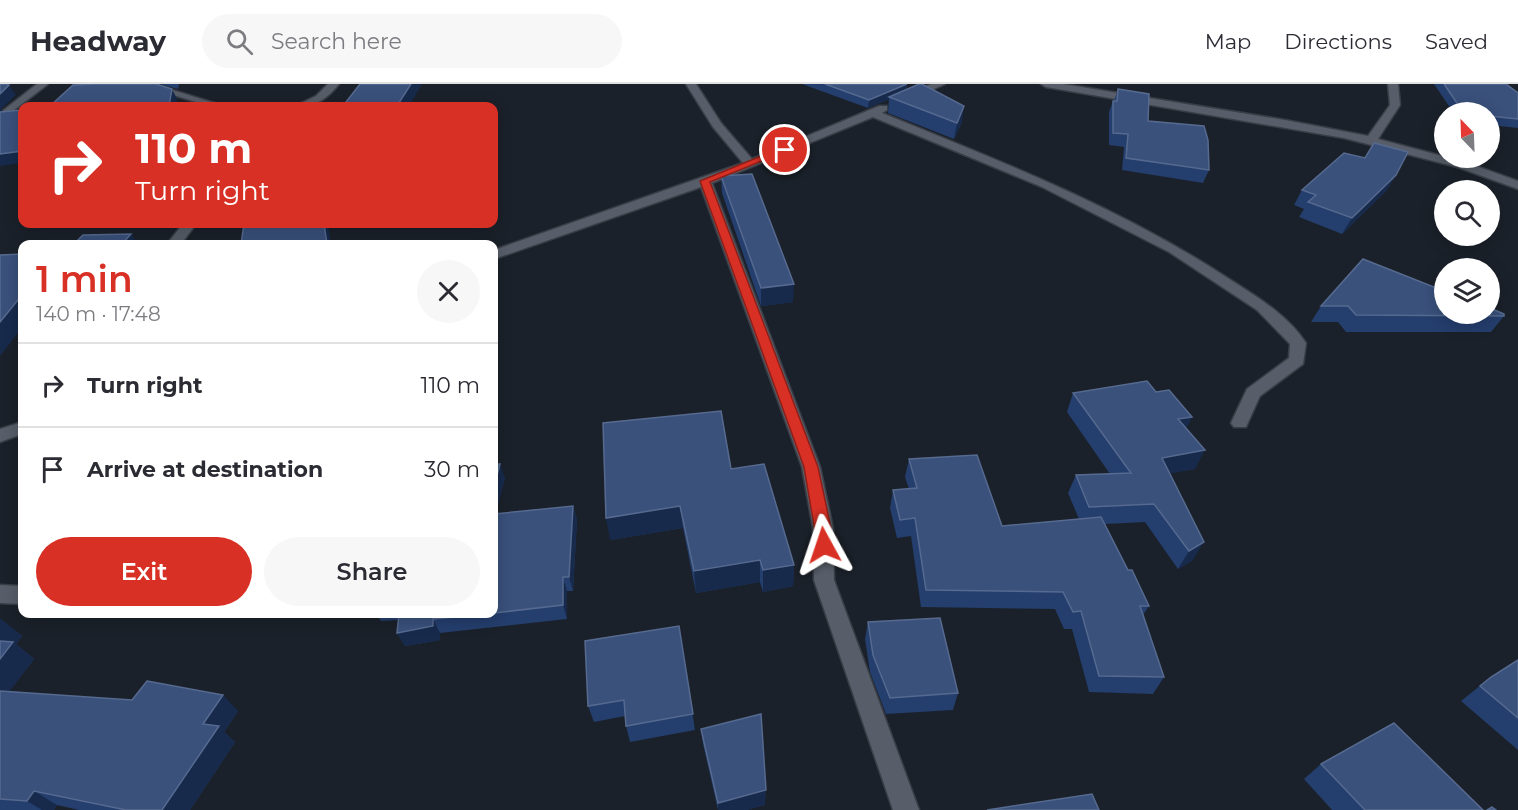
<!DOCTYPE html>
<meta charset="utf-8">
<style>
body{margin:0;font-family:Montserrat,sans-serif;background:#f7f7f7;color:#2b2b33;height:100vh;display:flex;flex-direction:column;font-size:22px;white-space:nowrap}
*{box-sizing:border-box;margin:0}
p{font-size:20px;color:#7c7c81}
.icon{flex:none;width:33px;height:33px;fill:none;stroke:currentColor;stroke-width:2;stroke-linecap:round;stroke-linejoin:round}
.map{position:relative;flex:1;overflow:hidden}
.drawer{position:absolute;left:18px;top:156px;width:480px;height:378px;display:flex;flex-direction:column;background:#fff;border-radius:12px;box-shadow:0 3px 15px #0003}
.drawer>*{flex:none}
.top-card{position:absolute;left:18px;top:18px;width:480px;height:126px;border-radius:12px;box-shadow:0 3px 15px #0003;background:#d93025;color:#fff;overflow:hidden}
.needle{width:39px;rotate:337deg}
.fabs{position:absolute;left:1434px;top:18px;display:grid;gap:12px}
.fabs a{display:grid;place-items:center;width:66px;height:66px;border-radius:50%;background:#fff;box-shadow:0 3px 15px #0003;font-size:30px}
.pin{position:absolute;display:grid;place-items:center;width:51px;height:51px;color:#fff;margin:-26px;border:3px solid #fff;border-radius:50%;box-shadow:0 2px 6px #0007}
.me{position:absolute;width:66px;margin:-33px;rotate:355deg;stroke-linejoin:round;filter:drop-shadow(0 0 4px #0008)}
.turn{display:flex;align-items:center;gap:21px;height:126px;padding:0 18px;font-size:27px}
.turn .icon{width:78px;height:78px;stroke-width:2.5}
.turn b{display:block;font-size:42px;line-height:51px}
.round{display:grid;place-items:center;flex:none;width:63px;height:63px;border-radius:32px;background:#f7f7f7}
.summary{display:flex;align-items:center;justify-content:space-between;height:102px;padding:0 18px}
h1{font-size:36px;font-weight:600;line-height:45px;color:#d93025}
.primary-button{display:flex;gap:12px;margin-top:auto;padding:12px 18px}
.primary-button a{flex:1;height:69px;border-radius:36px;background:#d93025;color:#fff;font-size:24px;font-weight:600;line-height:69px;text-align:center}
.primary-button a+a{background:#f7f7f7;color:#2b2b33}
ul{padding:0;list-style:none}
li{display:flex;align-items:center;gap:18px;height:84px;padding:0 18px;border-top:2px solid #e1e1e2}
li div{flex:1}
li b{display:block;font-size:22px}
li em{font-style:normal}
header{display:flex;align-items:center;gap:36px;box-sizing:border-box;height:84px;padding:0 30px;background:#fff;border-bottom:2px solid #e1e1e2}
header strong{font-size:28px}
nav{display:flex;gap:33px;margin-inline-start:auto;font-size:21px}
.search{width:420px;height:54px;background:#f7f7f7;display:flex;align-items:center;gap:15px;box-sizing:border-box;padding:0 21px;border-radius:33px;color:#7c7c81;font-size:22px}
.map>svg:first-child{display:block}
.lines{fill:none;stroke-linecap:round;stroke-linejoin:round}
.minor-casing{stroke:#393d46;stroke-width:3}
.minor{fill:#575e69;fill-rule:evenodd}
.wall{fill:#243e6d}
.shaded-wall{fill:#172a4c}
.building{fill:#3a517c;stroke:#566a8f;stroke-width:1.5}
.route{fill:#d93025;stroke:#8d1f18;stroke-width:1.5}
</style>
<header>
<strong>Headway</strong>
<div class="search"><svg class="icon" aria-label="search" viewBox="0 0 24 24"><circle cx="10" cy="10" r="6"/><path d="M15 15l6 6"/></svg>Search here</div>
<nav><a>Map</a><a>Directions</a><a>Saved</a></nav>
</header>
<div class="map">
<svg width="1518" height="726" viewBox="0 0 1518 726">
<rect width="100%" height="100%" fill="#1b212a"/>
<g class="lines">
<g class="minor-casing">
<g id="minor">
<polygon points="37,0 48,0 0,37 0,29"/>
<polygon points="137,0 153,0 224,22 209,22"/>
<path d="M 328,0 L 339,0 C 327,15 314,24 295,22 L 316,12 Z"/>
<path d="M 686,0 L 696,0 L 721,39 L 752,75 L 879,22 L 887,22 L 887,26 L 882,29 C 1000,77 1119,123 1226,193 C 1254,211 1287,230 1306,259 L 1303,280 L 1260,312 L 1246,343 L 1234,343 L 1231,339 L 1247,305 L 1289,274 L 1290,260 L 1257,226 L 1169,168 L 1042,103 L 873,33 L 712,99 L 820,383 L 833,444 L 834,496 L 919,726 L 893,726 L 814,496 L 813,444 L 802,383 L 701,103 L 494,175 L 494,166 L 743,79 L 713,43 Z"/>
<polygon points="931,0 945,0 912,15 908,16 903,13"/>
<polygon points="1041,0 1063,0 1285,36 1368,52 1390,21 1388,0 1398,0 1400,21 1378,55 1465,78 1518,97 1518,105 1457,83 1344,54 1046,3"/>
<polygon points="183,140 196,140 181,160 167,160"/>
<polygon points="22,338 22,350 0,358 0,345"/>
<polygon points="0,501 22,502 22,520 0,519"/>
</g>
</g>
<use href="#minor" class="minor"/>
</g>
<g class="wall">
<polygon points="160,0 179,0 178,5"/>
<polygon points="802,0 907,0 906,6 962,38 954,55 888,29 889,15 868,24"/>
<polygon points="1434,0 1506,0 1518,9 1518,44 1490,41 1490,28 1453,28"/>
<polygon points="1118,5 1148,37 1209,86 1203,99 1122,86 1124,63 1109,61 1109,28 1113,17 1114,17"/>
<polygon points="1396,91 1386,107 1342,150 1299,133 1304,125 1294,121 1302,106"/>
<polygon points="721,92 793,218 761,222 722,109"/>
<polygon points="1363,175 1504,232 1491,248 1346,248 1338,238 1311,238 1321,222"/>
<polygon points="1156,308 1192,333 1186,344 1195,385 1169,389 1193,476 1178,485 1145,438 1105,440 1128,486 1149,522 1143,531 1164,593 1153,610 1089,608 1072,545 1064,545 1055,525 921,523 911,452 897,454 890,424 893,406 909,405 905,393 909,375 1002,442 1079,435 1068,409 1076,391 1110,390 1067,328 1073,309"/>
<polygon points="494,380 505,394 495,430 573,422 577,436 573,507 567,507 567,535 440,549 440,556 405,562 397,549 399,536 381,537 376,530 494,530"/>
<polygon points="731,385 794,481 793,502 763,508 760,498 696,509 683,444 610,456"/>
<polygon points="0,535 22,552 16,560 34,575 9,607 238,627 224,648 235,658 190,726 79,726 57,721 54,726 0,726"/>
<polygon points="868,538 958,609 953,626 886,630 870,588 865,555"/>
<polygon points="679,542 695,646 630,658 626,642 625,632 594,638 588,622"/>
<polygon points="1518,576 1518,666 1461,617 1491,593"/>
<polygon points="701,645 765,721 746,726 718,726 703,660"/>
<polygon points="1321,680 1483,726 1332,726 1304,695"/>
</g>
<g class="shaded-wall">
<polygon points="411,0 422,0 409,22 397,22"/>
<polygon points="907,0 906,8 889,13 889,15 868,24 869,16"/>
<polygon points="9,1 16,11 1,25 8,34 0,29 0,10"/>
<polygon points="172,5 177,15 176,22 169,22"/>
<polygon points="964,22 962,38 954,55 957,39"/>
<polygon points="22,67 22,79 0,82 0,70"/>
<polygon points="1396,91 1386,107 1342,150 1352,134"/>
<polygon points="324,140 328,140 331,160 327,160"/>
<polygon points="131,150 138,160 122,160"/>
<polygon points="794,200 793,218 761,222 761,204"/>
<polygon points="22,211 22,244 0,272 0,238"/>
<polygon points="1192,333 1183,351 1178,335"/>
<polygon points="1205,366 1195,385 1152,393 1162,374"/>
<polygon points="500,380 505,394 494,437 494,403"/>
<polygon points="573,422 577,436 573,507 569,493"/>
<polygon points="680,422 683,444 610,456 606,434"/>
<polygon points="1204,458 1193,476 1178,485 1189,467"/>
<polygon points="760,476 760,498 696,509 694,487"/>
<polygon points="794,481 793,502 763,508 763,486"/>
<polygon points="563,493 567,507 567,535 563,521"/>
<polygon points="1,535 22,552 16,560 34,575 0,620 0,536"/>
<polygon points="433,535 440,549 440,556 405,562 397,549"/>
<polygon points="223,611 238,627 224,648 235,658 190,726 162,726 203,640"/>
<polygon points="766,706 765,721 746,726 718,726 718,719"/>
<polygon points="34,707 57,721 54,726 42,726 27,717"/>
</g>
<g class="building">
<polygon points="0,0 6,0 9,1 0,10"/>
<polygon points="97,0 156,0 172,5 169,22 49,22 50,22 73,1"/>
<polygon points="360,0 411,0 397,22 343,22"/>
<polygon points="825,0 907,0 869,16"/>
<polygon points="919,0 922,0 964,22 957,39 889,13"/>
<polygon points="1444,0 1506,0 1518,9 1518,35 1490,32 1490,28 1463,28"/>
<polygon points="1118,5 1149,10 1148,37 1204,42 1208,56 1209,86 1126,74 1128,50 1113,49 1113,17 1117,17"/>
<polygon points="22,26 22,67 0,70 0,28"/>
<polygon points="1374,59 1408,68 1396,91 1352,134 1308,118 1316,111 1302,106 1344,69 1365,74"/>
<polygon points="752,90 794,200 761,204 721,92"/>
<polygon points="244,140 324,140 327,160 241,160"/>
<polygon points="131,150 122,160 74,160 83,151"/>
<polygon points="22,170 22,211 0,238 0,171"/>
<polygon points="1363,175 1444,207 1444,230 1490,230 1490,224 1504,230 1504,232 1356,231 1348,222 1321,222"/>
<polygon points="1147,297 1156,308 1169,306 1192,333 1178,335 1205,366 1162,374 1204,458 1189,467 1154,420 1089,423 1076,391 1131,389 1073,309"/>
<polygon points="721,327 731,385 764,380 794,481 763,486 760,476 694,487 680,422 606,434 603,339"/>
<polygon points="977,371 1002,442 1101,433 1128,486 1132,486 1149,522 1140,522 1164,593 1099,592 1081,527 1073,528 1063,508 926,506 915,434 900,436 893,406 917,404 909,375"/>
<polygon points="494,380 500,380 494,403"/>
<polygon points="573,422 569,493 563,493 563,521 494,529 494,430"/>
<polygon points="399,530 485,530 433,535 433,542 397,549"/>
<polygon points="940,534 958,609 890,614 873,571 868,538"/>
<polygon points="679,542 693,630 626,642 624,616 588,622 585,557"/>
<polygon points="0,557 13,558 0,575"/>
<polygon points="1518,576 1518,634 1480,602 1491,593"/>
<polygon points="147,597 223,611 203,640 219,642 162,726 126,726 34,707 27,717 0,715 0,607 132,616"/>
<polygon points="761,630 766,706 718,719 701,645"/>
<polygon points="1394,639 1483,726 1365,726 1321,680"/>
<polygon points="1092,710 1099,726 987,726"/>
<polygon points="1492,723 1496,726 1487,726"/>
</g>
<polygon class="route" points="781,64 789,66 710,98 818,383 831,444 831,461 829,465 818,465 804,383 700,97"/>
</svg>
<div class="fabs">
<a><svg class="needle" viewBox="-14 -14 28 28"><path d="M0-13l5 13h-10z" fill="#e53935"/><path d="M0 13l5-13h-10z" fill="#7c7c81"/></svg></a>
<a><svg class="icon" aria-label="search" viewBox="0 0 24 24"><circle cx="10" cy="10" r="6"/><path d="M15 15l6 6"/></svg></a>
<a><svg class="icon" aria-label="layers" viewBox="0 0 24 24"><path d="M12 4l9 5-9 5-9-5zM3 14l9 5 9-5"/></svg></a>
</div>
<div class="pin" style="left:785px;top:66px;background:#d93025"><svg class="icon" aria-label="arrive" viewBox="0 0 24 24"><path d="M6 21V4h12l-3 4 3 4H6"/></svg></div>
<svg class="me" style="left:824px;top:461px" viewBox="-20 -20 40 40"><path d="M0-17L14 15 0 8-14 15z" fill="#d93025" stroke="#fff" stroke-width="4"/></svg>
<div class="top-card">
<div class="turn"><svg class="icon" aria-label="right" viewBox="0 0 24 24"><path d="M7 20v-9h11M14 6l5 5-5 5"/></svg><div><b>110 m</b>Turn right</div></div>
</div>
<section class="drawer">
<div class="summary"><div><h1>1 min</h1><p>140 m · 17:48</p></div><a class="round"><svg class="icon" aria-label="close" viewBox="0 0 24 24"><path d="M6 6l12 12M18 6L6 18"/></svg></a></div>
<ul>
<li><svg class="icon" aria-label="right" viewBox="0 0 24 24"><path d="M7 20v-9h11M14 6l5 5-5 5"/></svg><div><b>Turn right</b></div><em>110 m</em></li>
<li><svg class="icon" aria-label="arrive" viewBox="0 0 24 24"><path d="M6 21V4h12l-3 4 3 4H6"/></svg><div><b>Arrive at destination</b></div><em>30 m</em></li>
</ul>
<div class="primary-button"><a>Exit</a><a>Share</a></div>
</section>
</div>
